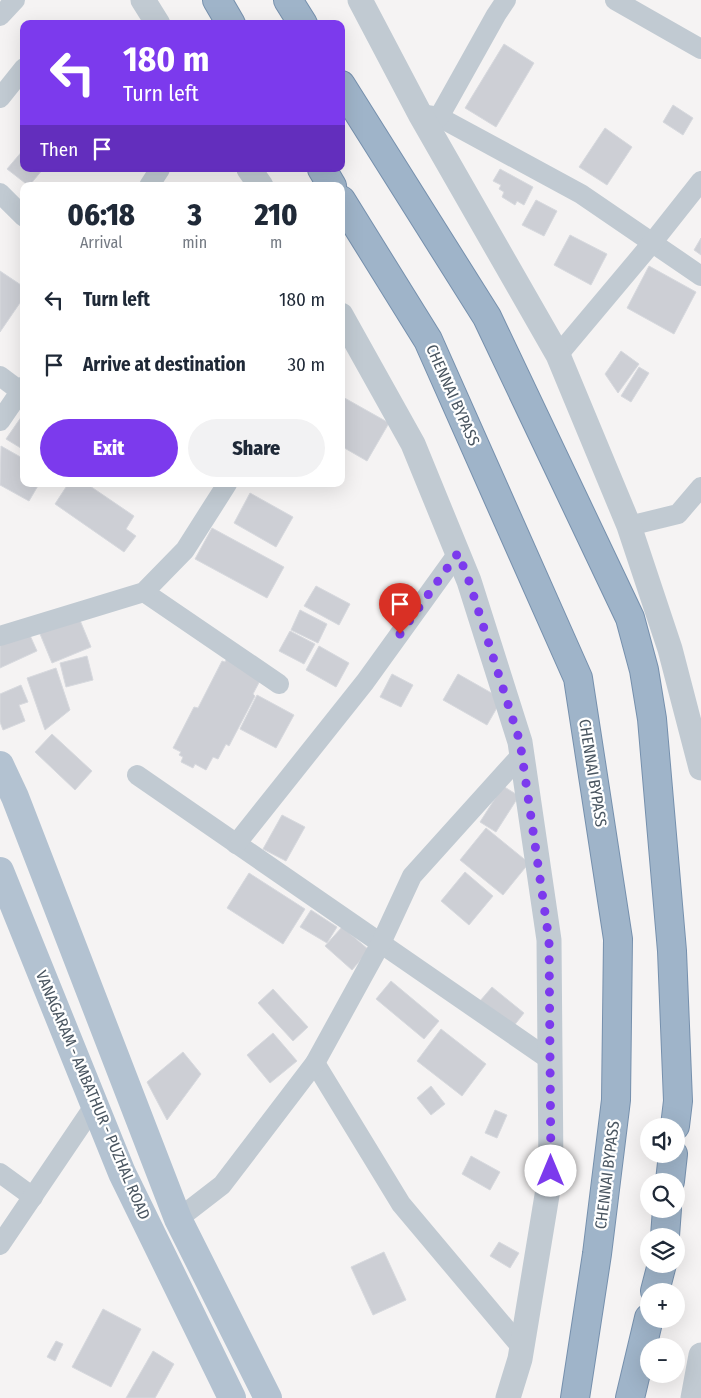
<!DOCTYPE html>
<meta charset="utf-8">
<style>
body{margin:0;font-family:"Fira Sans Condensed",sans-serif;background:#f2f2f3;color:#1f2937;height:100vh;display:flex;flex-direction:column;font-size:19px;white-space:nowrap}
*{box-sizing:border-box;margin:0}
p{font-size:16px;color:#747a83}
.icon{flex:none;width:28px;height:28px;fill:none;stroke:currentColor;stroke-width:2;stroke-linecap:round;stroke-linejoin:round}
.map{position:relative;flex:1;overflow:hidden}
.details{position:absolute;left:20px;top:182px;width:325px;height:305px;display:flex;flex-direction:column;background:#fff;border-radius:10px;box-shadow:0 5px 20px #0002}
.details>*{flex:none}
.hud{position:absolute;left:20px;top:20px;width:325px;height:152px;border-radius:10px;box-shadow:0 5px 20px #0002;background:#7c3aed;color:#fff;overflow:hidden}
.fabs{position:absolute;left:640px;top:1118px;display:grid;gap:10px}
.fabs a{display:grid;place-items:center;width:45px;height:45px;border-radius:50%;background:#fff;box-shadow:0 5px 20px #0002;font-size:25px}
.pin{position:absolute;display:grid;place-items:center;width:42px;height:42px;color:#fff;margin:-51px -21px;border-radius:50% 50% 50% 0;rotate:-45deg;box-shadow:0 0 5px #0007}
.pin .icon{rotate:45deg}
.me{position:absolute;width:55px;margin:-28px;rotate:0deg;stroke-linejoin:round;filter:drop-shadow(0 0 4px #0008)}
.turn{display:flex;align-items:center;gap:18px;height:105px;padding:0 20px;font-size:22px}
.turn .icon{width:65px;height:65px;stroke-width:2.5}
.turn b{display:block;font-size:35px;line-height:42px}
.then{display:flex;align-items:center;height:48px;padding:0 20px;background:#0003;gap:10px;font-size:19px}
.eta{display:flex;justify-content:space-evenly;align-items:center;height:85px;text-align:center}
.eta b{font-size:30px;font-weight:800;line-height:35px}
.primary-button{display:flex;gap:10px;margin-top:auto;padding:10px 20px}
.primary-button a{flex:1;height:58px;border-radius:30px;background:#7c3aed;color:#fff;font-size:20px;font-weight:800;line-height:58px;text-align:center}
.primary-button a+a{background:#f2f2f3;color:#1f2937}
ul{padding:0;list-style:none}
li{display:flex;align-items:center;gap:15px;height:65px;padding:0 20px}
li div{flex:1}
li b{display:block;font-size:19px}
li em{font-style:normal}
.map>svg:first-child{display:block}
.building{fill:#cdcfd5;stroke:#d7d9de}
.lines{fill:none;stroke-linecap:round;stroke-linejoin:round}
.trunk-casing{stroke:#7690ad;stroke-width:30}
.minor{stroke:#c1cad2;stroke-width:20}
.tertiary{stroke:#c1cad2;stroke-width:25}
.primary{stroke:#b3c2d1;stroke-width:28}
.trunk{stroke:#9fb4c9;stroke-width:28}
.route{stroke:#7c3aed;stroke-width:9;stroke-dasharray:0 16.2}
.labels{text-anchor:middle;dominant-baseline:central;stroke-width:4.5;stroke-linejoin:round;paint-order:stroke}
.street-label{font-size:16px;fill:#4a5661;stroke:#fff}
</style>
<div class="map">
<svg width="701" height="1398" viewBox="0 0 701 1398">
<rect width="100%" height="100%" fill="#f5f3f3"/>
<g class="building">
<polygon points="504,44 534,63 496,127 465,108"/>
<polygon points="673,105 693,118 683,135 663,122"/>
<polygon points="605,128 632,147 607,185 579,167"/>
<polygon points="24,149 24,169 43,169 29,186 7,169"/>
<polygon points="500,169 533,187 524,205 517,201 515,205 502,197 504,192 499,189 501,185 493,181"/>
<polygon points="536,200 557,211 544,236 522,225"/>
<polygon points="570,235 607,254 591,285 554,265"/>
<polygon points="701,238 701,255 694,250"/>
<polygon points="649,266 696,292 674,334 627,308"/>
<polygon points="0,271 24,287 24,297 0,332"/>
<polygon points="621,351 639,364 618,393 605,374"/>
<polygon points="639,367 649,373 631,402 621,396"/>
<polygon points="341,396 389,423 367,461 341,446"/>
<polygon points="24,413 24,450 6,439"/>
<polygon points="1,446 24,459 24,484 39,484 29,501 0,485"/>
<polygon points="68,484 87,484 134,516 126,529 136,536 124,552 55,504"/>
<polygon points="250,493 293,517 276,547 234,523"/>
<polygon points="212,528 284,567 267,598 195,559"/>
<polygon points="316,586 350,604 339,625 304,606"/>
<polygon points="300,610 327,624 318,643 291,630"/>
<polygon points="77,613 91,647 52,663 38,629"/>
<polygon points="28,631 37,651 0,668 0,643"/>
<polygon points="290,631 315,644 304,664 279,651"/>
<polygon points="319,646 349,663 336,687 306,670"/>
<polygon points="87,656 93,680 66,687 60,663"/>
<polygon points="228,656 263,675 253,694 255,696 229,746 226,744 218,759 213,757 206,770 195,764 193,768 181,762 183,757 179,755 181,752 173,748 194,707 198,708 222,661 225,662"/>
<polygon points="56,668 70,710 45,730 27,678"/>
<polygon points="392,674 413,685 401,707 380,697"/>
<polygon points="458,674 502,699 487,725 443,700"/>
<polygon points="21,685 28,702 19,705 25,721 3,730 0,722 0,694"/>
<polygon points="257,695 294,715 276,748 240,729"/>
<polygon points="52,734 92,771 75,790 35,752"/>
<polygon points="503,786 519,796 496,832 480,822"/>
<polygon points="282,815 305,827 286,861 263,849"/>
<polygon points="486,828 529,863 503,895 460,860"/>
<polygon points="465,872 493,896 469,925 441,901"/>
<polygon points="249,873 305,909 283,944 227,908"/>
<polygon points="311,910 337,927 327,943 300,927"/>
<polygon points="342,927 369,950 352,970 325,946"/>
<polygon points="391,981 439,1021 424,1039 376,999"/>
<polygon points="492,987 524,1013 513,1027 480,1001"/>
<polygon points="273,989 308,1027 293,1041 258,1003"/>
<polygon points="441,1029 486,1064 462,1096 417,1061"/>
<polygon points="273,1033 297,1061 270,1083 247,1055"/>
<polygon points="183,1052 201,1074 167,1120 147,1082"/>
<polygon points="431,1086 445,1104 431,1115 417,1098"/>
<polygon points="495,1110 507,1115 497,1138 485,1133"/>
<polygon points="471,1156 500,1172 490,1190 462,1174"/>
<polygon points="499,1242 519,1253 510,1268 490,1256"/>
<polygon points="384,1252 406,1300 373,1315 351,1267"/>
<polygon points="103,1309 141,1329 111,1387 72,1367"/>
<polygon points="56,1341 63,1344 55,1361 47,1357"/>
<polygon points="153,1351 174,1364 155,1398 126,1398"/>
</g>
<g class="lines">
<g class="trunk-casing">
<g id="trunk">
<polyline points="217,0 231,24"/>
<polyline points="288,0 303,24"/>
<polyline points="341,85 487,317 630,618 644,670 652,719 672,951 678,1101 675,1126"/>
<polyline points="322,169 332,186"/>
<polyline points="341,200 428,340 578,678 618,939 616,1100 597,1254 575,1398"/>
<polyline points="670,1181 673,1154"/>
<polyline points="665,1236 667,1209"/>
<polyline points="655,1291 662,1264"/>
<polyline points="630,1398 649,1318"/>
</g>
</g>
<g class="minor">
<polyline points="615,0 701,49"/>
<polyline points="0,16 15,0"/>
<polyline points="0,98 24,68"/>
<polyline points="420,114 439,117 581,194 701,276"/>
<polyline points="439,117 496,15 506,0"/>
<polyline points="149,186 160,169"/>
<polyline points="0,193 24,217"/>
<polyline points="558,355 652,243 701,181"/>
<polyline points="0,376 20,391"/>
<polyline points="0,421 24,386"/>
<polyline points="629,526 678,514 701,487"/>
<polyline points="144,592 279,684"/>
<polyline points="0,636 144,592 185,550 227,484"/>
<polyline points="137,775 550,1060"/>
<polyline points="236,844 365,682 458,553"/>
<polyline points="315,1063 401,1204 522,1348"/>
<polyline points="0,1173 33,1197"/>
<polyline points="178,1219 222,1185 315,1063 381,943 412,876 522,754"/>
<polyline points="0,1245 94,1106"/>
</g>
<g class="tertiary">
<polyline points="143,0 158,24"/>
<polyline points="360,0 420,114 558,355 629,526 670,649 701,768"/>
<polyline points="249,169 261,186"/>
<polyline points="341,315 413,444 469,581 520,742 549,940 551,1171 520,1359 508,1398"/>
<polyline points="693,1398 701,1355"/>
</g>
<g class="primary">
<polyline points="0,765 15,797 178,1219 268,1398"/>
<polyline points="0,871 122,1173 232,1398"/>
</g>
<use href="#trunk" class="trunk"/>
</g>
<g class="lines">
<polyline class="route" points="400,634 458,553 469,581 520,742 549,940 551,1171"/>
</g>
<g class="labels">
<g class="street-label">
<text transform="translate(453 395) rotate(66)">CHENNAI BYPASS</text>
<text transform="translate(593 773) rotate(81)">CHENNAI BYPASS</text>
<text transform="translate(93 1095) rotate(67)">VANAGARAM - AMBATHUR - PUZHAL ROAD</text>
<text transform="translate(607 1175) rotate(-83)">CHENNAI BYPASS</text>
</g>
</g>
</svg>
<div class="fabs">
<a><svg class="icon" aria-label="sound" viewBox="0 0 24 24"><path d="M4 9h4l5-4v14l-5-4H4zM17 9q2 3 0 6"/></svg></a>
<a><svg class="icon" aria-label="search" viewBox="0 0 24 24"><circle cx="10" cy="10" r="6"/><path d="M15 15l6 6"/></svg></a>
<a><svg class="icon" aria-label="layers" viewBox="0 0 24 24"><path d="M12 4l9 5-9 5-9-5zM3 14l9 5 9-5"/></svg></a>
<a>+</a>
<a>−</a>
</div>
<div class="pin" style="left:400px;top:634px;background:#d93025"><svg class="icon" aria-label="arrive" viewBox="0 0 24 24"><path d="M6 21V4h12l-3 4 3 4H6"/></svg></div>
<svg class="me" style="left:551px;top:1171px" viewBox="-20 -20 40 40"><circle r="19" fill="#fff"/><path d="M0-13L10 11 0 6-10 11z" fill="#7c3aed"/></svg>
<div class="hud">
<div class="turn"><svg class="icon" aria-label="left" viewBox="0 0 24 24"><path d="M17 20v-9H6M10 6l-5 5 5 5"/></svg><div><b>180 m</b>Turn left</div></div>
<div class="then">Then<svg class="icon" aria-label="arrive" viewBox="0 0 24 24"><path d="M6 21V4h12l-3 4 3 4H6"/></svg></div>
</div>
<section class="details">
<div class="eta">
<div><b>06:18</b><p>Arrival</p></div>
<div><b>3</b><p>min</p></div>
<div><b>210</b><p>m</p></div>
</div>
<ul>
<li><svg class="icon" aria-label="left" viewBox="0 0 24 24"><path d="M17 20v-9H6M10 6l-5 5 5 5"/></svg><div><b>Turn left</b></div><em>180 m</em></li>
<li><svg class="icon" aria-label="arrive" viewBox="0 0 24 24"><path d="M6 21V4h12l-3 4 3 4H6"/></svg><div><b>Arrive at destination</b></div><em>30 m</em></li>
</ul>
<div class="primary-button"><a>Exit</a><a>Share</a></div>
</section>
</div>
